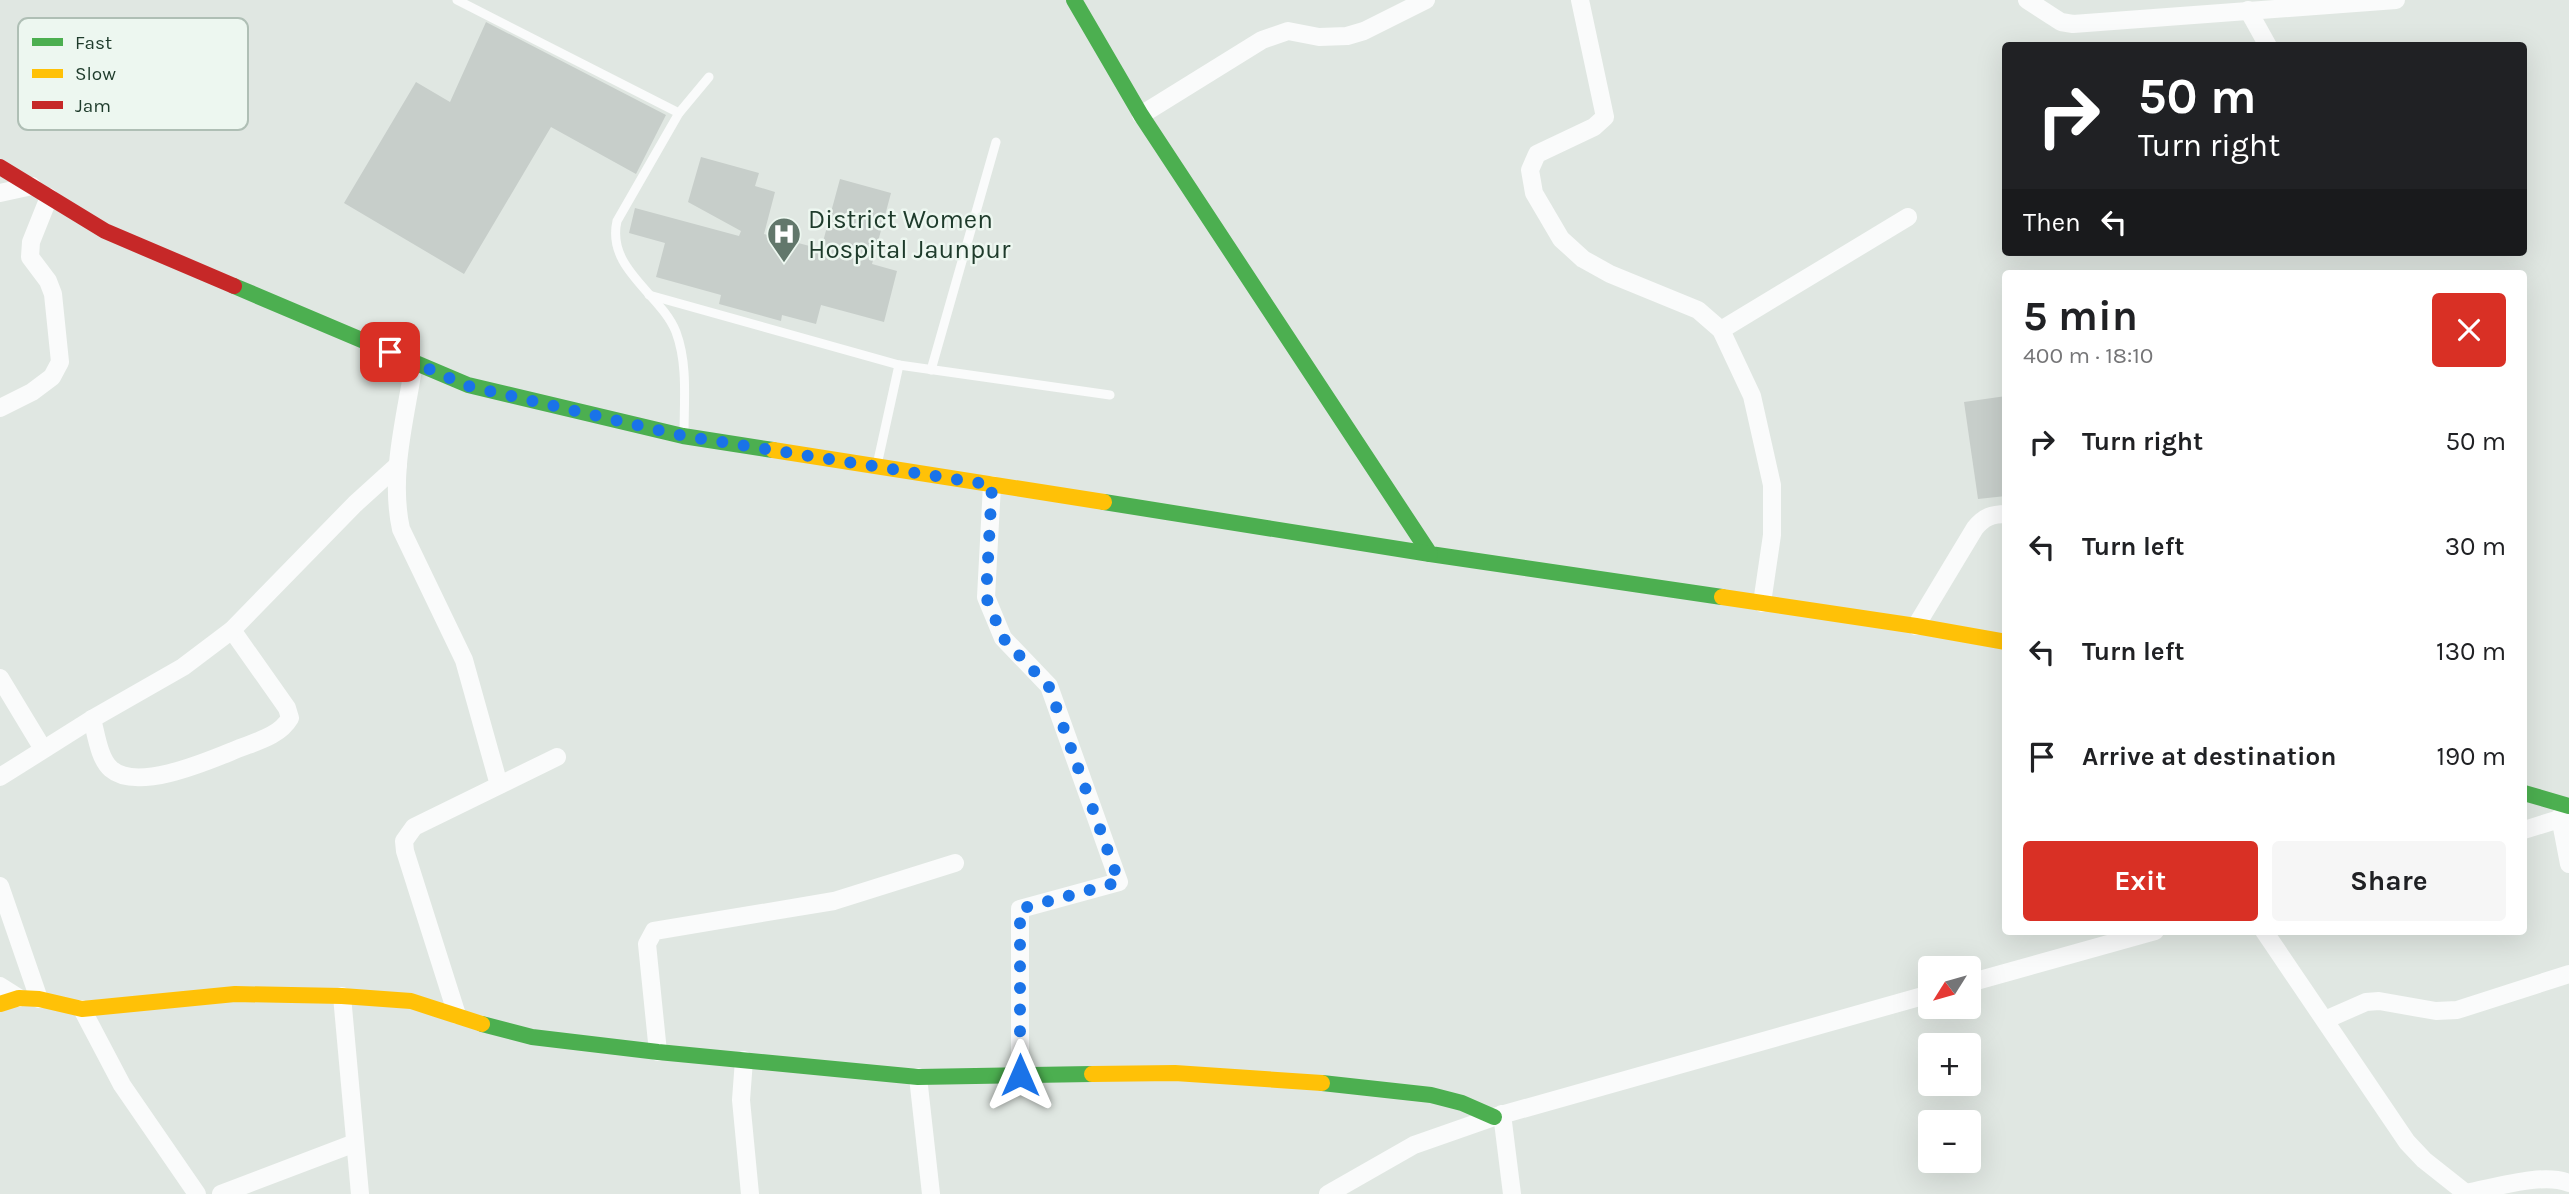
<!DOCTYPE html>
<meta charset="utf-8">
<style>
body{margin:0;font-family:Karla,sans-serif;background:#f6f6f6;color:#202124;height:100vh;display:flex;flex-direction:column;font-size:26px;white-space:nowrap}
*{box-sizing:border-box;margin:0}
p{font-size:23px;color:#757577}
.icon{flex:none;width:38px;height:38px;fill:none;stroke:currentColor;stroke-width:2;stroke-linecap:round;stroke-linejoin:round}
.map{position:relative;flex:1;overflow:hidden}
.side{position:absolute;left:2002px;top:270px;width:525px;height:665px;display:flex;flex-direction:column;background:#fff;border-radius:7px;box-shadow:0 7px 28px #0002}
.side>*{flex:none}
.top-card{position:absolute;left:2002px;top:42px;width:525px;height:214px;border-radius:7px;box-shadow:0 7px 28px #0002;background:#202124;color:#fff;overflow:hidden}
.needle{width:46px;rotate:233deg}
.controls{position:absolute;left:1918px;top:956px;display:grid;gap:14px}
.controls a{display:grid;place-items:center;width:63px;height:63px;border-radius:7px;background:#fff;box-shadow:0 7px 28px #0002;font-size:35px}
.pin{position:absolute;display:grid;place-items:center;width:60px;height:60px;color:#fff;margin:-30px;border-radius:14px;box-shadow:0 4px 10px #0006}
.me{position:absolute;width:77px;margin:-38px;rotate:0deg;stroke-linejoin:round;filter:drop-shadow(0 0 5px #0008)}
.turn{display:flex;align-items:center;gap:24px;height:147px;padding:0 21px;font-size:32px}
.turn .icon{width:91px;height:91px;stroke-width:2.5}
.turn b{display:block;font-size:49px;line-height:60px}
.then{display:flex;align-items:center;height:66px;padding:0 21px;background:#0003;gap:14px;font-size:26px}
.round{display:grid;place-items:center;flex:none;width:74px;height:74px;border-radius:7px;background:#f6f6f6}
.summary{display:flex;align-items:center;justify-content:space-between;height:119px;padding:0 21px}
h1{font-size:42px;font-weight:700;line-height:52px}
.primary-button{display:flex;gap:14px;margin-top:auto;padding:14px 21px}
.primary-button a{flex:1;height:80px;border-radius:7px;background:#d93025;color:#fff;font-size:28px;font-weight:700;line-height:80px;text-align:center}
.primary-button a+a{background:#f6f6f6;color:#202124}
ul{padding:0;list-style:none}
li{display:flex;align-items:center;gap:21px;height:105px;padding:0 21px}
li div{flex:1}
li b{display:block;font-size:26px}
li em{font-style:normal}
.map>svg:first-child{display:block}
.building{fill:#c7ceca}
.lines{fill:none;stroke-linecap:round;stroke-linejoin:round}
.lane{stroke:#fafbfb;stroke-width:9}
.street{stroke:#fafbfb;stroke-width:18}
.fast{stroke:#4caf50;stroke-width:16}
.slow{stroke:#ffc107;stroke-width:16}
.jam{stroke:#c62828;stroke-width:16}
.route{stroke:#1a73e8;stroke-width:12;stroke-dasharray:0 21.6}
.labels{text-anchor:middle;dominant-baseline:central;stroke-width:5;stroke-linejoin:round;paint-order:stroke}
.poi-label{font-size:26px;fill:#1e3b2b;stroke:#edf7f0;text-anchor:start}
.key{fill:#edf7f0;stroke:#afbfb5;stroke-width:2}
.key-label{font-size:19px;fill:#1e3b2b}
</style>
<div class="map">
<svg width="2569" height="1194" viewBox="0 0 2569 1194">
<rect width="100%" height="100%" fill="#e0e7e2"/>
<g class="building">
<polygon points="486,22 666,115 636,174 551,127 464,274 344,203 416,82 450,102"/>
<polygon points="701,157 759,173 755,186 775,192 764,234 821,249 840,179 891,193 872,264 897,271 884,322 821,305 816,324 782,315 781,321 719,304 721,295 656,277 665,243 629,233 635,208 739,236 741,231 688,202"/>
<polygon points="2006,396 2006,496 1978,499 1964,402"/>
</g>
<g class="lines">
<g class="lane">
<polyline points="457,0 679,113"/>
<polyline points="649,295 899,365 1110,395"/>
<polyline points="931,370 996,142"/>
<path d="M 684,435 C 684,401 688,364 676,332 C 661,294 606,269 617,221 L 679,113 L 709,77"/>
<polyline points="877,465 899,365"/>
</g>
<g class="street">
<polyline points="1580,0 1605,117 1594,127 1537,154 1530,170 1534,193 1561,239 1583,259 1610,274 1698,310 1721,330 1752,396 1772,485 1772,535 1762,603"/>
<polyline points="2027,0 2061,22 2073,24 2396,0"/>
<polyline points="2248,10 2268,46"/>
<polyline points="1141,115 1262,40 1288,31 1319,37 1347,36 1364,31 1426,0"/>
<polyline points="0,193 32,186"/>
<polyline points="1721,330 1908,217"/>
<path d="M 414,363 C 406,416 389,475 401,529 L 464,660 L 499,785"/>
<polyline points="0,408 32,392 52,377 60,362 53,294 48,281 30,257 31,242 49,197"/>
<polyline points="992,485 986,597 1003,638 1049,686 1119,882 1020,909 1020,1075"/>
<path d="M 1916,626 L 1975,528 C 1984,517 1992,514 2006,514"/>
<polyline points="0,678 43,749"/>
<path d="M 92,719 C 96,733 99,759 111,769 C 137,792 208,761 235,750 C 254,742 279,737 290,718 L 287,708 L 232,630"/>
<polyline points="0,777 92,719 183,667 232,630 355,504 398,465"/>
<polyline points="2560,817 2569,864"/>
<polyline points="2524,830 2569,816"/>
<polyline points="0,886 39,999"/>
<polyline points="2264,931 2407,1142 2424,1160 2467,1194"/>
<polyline points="1969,983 2155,931"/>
<polyline points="0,986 19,998"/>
<polyline points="342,996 360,1194"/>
<polyline points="82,1009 122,1085 197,1194"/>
<polyline points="457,1015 405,851 404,841 414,827 557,757"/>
<polyline points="2325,1020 2366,1002 2379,1001 2436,1011 2457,1010 2569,974"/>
<polyline points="658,1052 647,944 654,931 834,901 955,863"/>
<polyline points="744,1060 741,1100 750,1194"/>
<polyline points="918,1077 931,1194"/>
<polyline points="1502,1114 1512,1194"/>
<path d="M 2465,1193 C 2494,1188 2543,1172 2569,1183"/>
<polyline points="221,1194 355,1143"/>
<polyline points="1328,1194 1414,1145 1494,1117 1930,994"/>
</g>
<g class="fast">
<polyline points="1074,0 1141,115 1430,554 1722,597"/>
<polyline points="234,286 468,385 683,436 773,450"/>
<polyline points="1104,502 1430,554"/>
<polyline points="2524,793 2569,806"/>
<polyline points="482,1024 532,1037 658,1052 918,1077 1092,1074"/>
<polyline points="1322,1083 1431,1095 1462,1103 1494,1117"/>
</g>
<g class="slow">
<polyline points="773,450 1104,502"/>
<polyline points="1722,597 1916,626 2006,642"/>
<polyline points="0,1004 19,998 39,999 82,1009 235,994 342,996 411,1001 482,1024"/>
<polyline points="1092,1074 1175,1073 1322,1083"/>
</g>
<polyline class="jam" points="0,167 105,231 234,286"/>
</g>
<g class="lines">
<polyline class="route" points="390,352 468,386 684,436 992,485 986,597 1003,638 1049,687 1119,882 1020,909 1020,1075"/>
</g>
<defs>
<g id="hospital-pin" transform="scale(1.75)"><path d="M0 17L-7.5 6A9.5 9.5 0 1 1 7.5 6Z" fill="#62776b" stroke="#edf7f0"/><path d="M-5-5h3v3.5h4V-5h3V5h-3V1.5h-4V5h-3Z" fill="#fff"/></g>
</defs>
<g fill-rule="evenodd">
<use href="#hospital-pin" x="784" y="234"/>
</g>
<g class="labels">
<g class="poi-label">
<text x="808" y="219">District Women<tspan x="808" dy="30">Hospital Jaunpur</tspan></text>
</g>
</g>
<rect x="18" y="18" width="230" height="112" rx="10" class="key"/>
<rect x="32" y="38" width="31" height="8" fill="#4caf50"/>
<rect x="32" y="69" width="31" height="9" fill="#ffc107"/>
<rect x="32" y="101" width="31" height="8" fill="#c62828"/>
<g class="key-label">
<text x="75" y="49">Fast</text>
<text x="75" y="80">Slow</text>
<text x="75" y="112">Jam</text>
</g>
</svg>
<div class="controls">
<a><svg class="needle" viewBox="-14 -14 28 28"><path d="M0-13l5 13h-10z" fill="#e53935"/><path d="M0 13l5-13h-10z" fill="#757577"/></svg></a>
<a>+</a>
<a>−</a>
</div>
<div class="pin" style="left:390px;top:352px;background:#d93025"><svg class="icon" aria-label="arrive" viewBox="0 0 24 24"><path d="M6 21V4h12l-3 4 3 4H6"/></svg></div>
<svg class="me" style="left:1020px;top:1075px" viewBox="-20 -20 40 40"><path d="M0-17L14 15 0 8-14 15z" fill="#1a73e8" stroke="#fff" stroke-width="4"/></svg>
<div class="top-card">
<div class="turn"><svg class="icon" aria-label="right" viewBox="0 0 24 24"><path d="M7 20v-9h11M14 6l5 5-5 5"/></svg><div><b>50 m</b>Turn right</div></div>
<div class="then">Then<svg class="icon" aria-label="left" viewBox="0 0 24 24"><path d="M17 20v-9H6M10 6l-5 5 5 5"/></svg></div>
</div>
<section class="side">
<div class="summary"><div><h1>5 min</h1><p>400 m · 18:10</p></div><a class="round" style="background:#d93025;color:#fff"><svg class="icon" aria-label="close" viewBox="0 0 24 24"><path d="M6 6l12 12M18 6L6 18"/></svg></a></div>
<ul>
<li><svg class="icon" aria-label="right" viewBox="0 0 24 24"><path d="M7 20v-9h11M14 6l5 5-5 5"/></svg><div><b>Turn right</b></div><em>50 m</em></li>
<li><svg class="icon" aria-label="left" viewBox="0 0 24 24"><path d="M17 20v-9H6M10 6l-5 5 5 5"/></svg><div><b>Turn left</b></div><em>30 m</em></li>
<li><svg class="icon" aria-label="left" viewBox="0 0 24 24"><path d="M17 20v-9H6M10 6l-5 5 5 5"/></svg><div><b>Turn left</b></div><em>130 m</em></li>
<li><svg class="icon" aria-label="arrive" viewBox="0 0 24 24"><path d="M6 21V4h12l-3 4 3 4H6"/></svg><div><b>Arrive at destination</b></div><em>190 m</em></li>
</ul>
<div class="primary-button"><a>Exit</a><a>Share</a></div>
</section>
</div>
